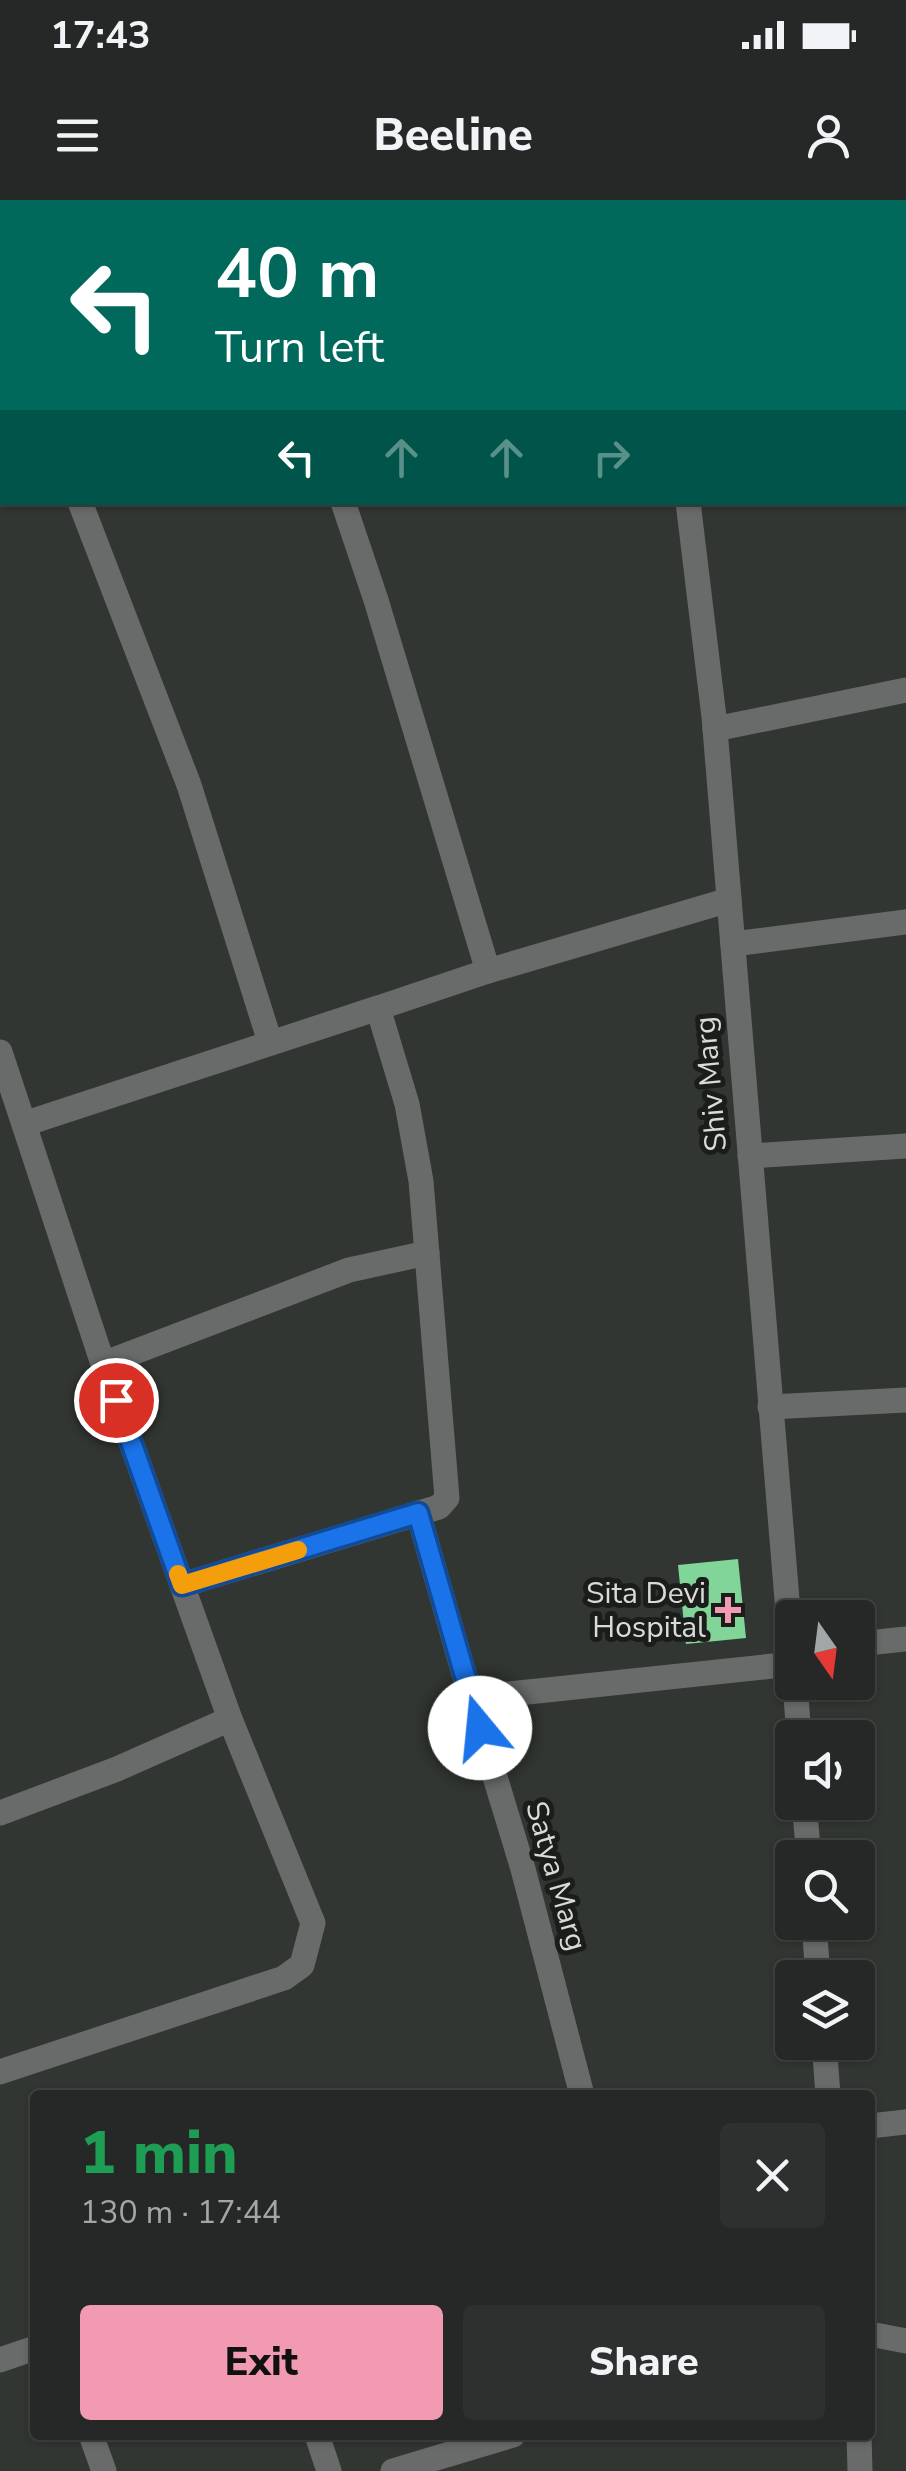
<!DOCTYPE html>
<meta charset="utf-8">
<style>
body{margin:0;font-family:"Nunito Sans",sans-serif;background:#2d302e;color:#f1f3f6;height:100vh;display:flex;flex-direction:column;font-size:38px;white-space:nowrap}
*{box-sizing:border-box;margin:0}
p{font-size:32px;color:#a3a6a7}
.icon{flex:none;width:55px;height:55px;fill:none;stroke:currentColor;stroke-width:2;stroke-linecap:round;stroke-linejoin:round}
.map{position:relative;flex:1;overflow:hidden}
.drawer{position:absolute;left:30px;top:1890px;width:845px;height:350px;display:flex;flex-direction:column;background:#252826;border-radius:10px;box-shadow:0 2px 8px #0004,0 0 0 2px #424443}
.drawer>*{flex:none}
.banner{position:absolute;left:0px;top:0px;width:908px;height:305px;box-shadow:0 2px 8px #0004,0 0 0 2px #424443;background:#00695c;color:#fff;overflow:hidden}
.needle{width:65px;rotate:166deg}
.tools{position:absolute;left:775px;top:1400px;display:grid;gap:20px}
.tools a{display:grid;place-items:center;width:100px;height:100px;border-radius:10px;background:#252826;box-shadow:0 2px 8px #0004,0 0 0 2px #424443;font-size:50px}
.pin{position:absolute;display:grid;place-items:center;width:85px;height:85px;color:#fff;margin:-42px;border:5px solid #fff;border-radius:50%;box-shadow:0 2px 10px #0007}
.me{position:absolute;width:110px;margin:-55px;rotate:343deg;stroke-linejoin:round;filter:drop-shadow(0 0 8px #0008)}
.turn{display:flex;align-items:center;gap:35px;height:210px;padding:0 50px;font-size:45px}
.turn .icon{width:130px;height:130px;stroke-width:2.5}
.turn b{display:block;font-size:70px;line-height:85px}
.lanes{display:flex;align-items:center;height:95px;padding:0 50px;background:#0003;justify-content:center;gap:50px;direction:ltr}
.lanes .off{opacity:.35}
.round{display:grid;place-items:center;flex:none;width:105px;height:105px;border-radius:10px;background:#2d302e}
.overview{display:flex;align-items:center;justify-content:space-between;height:170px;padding:0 50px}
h1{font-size:60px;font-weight:800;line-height:75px;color:#1e9e55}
.button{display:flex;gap:20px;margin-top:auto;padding:20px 50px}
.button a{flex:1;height:115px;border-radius:10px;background:#f19ab2;color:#111;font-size:40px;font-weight:800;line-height:115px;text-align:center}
.button a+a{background:#2d302e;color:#f1f3f6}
.status{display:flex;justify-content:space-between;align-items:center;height:70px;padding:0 50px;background:#252826;direction:ltr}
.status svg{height:28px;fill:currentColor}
header{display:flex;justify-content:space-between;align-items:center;height:130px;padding:0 50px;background:#252826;font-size:45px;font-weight:800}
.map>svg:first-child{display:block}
.building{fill:#81d598}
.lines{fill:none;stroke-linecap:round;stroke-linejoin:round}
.minor{stroke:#686b69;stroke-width:25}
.route-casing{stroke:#114b97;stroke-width:25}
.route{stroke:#1a73e8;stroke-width:18}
.slow{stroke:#f59e0b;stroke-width:18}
.poi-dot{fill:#f19ab2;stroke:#1b1d1b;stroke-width:4}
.labels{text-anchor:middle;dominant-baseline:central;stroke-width:10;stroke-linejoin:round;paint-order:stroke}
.street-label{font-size:30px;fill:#d8dbd8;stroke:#1b1d1b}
.poi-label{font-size:30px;fill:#d8dbd8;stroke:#1b1d1b;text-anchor:end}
</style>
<div class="status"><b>17:43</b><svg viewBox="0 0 49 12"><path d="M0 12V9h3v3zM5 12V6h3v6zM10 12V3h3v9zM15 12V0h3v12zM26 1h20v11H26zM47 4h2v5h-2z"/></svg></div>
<header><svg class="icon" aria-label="menu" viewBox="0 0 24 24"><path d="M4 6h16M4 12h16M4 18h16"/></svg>Beeline<svg class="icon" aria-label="person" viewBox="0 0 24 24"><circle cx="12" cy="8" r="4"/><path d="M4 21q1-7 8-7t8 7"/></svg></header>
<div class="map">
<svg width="906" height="2271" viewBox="0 0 906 2271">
<rect width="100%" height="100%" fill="#313632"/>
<polygon class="building" points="738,1359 746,1438 686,1444 678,1365"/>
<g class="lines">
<g class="minor">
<polyline points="0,0 2,11"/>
<polyline points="655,0 656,2"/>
<polyline points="860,0 860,2"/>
<polyline points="0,149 2,148"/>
<polyline points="905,193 906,193"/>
<polyline points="80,302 189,585 270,842"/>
<polyline points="343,302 376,400 488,771"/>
<polyline points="688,302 714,517 792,1460"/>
<polyline points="715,529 906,490"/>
<polyline points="733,744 906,722"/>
<polyline points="378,808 488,771 729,700"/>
<polyline points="0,852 103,1164 230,1519"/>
<polyline points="24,924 378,808 407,904 421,981 447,1298 439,1307 182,1385"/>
<polyline points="750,956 906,946"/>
<polyline points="103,1164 349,1070 427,1053"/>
<polyline points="770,1207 906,1200"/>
<polyline points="418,1313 471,1498"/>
<polyline points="858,1444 906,1439"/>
<polyline points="795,1482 799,1538"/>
<polyline points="804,1602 809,1658"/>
<polyline points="0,1613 117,1569 230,1519 313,1723 302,1765 284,1778 0,1872"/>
<polyline points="814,1722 818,1778"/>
<polyline points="824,1842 828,1895"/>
<polyline points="582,1895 523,1669 471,1498 792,1464"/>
<polyline points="870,1926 906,1922"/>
<polyline points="870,2134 906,2141"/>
<polyline points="0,2160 35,2148"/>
<polyline points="91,2235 104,2271"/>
<polyline points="317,2235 329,2271"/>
<polyline points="859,2235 860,2271"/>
<polyline points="393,2271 513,2235"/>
</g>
</g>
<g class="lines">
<g class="route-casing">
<polyline id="route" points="116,1200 182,1385 418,1313 480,1528"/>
</g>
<use href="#route" class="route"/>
<polyline class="slow" points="178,1374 182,1385 298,1350"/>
</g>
<path class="poi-dot" d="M723 1395h10v10h10v10h-10v10h-10v-10h-10v-10h10z"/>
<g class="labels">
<g class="street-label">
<text transform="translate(711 884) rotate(-95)">Shiv Marg</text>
<text transform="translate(556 1676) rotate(74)">Satya Marg</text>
</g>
<g class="poi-label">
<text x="706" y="1393">Sita Devi<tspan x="706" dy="34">Hospital</tspan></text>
</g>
</g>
</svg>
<div class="tools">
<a><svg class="needle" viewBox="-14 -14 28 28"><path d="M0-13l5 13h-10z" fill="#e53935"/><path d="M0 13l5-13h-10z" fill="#a3a6a7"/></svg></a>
<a><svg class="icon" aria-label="sound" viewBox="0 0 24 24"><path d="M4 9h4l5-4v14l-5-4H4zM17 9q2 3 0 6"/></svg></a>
<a><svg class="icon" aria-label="search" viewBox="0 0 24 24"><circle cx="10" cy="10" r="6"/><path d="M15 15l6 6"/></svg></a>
<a><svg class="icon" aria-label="layers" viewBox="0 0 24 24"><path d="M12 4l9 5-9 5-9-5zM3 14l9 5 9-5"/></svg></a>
</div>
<div class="pin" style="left:116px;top:1200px;background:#d93025"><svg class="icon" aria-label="arrive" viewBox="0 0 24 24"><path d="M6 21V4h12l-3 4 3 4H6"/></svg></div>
<svg class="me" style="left:480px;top:1528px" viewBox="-20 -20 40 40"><circle r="19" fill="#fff"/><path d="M0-13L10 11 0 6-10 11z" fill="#1a73e8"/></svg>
<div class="banner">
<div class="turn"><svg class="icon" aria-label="left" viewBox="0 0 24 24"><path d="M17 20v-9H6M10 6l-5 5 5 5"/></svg><div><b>40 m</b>Turn left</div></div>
<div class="lanes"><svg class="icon" aria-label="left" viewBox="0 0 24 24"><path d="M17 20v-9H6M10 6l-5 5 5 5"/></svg><svg class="icon off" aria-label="ahead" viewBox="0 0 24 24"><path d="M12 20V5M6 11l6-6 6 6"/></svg><svg class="icon off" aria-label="ahead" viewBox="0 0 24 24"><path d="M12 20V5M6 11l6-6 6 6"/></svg><svg class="icon off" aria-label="right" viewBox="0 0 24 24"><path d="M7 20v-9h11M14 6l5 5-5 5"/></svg></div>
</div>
<section class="drawer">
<div class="overview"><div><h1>1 min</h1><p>130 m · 17:44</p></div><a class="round"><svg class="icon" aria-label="close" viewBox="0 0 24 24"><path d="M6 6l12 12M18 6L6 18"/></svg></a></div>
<div class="button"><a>Exit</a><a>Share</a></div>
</section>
</div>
